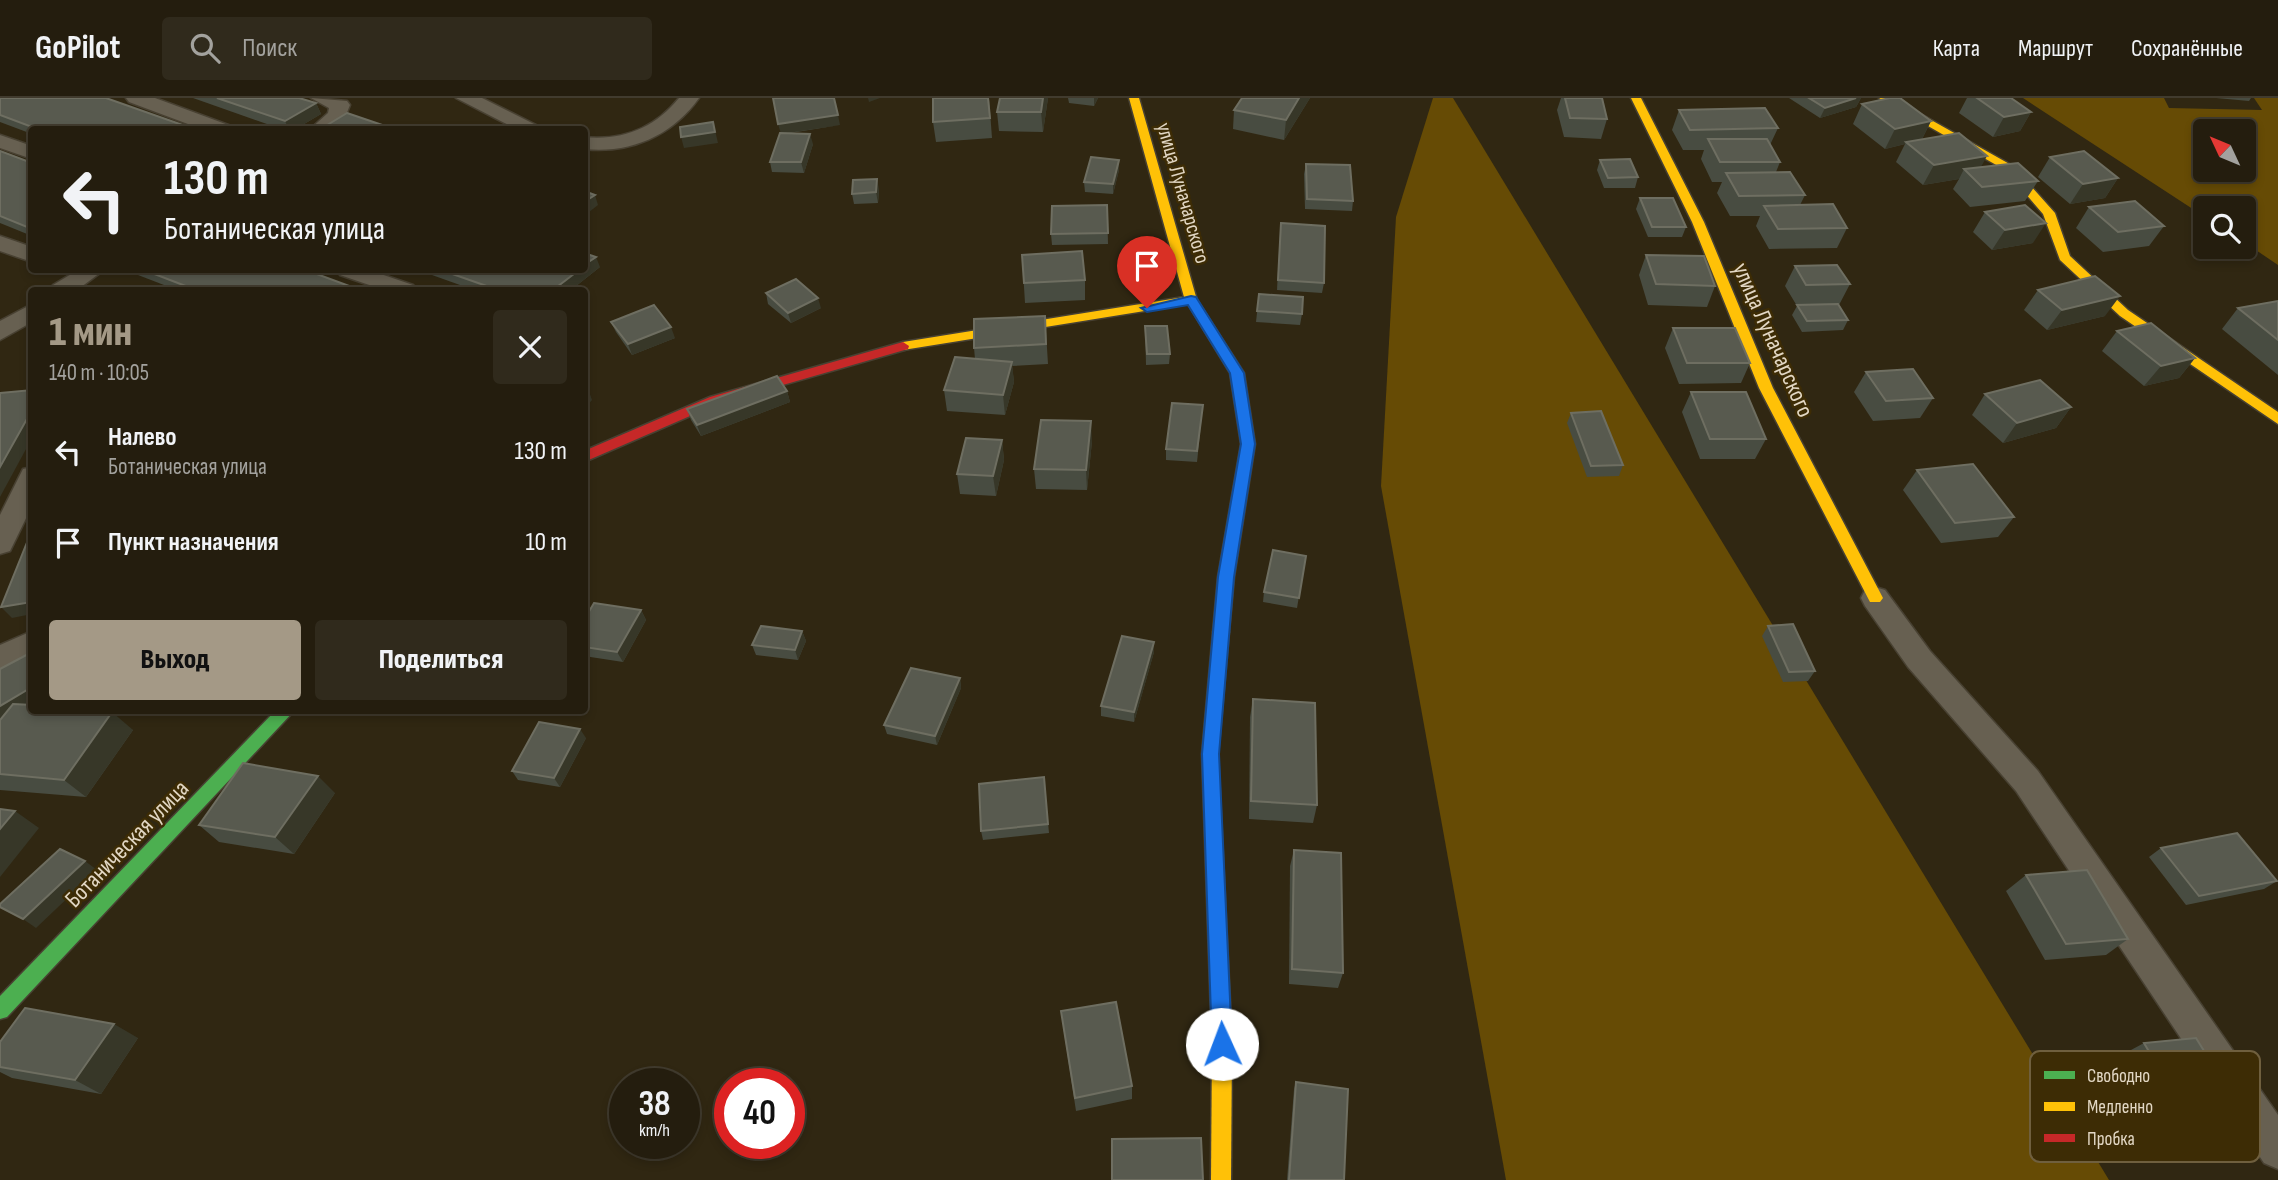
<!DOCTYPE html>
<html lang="ru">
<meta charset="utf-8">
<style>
body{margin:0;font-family:"Sofia Sans Condensed",sans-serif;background:#302a1c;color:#f1f3f6;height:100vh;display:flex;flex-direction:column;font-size:26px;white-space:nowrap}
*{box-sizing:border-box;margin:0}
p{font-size:23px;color:#a3a29e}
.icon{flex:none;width:38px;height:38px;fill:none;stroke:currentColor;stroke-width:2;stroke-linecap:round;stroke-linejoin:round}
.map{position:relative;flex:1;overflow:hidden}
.drawer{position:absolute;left:28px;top:189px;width:560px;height:427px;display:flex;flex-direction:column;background:#241d0e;border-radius:7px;box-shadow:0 4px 10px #0003,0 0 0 2px #413b2e}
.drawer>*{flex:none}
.guide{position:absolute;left:28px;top:28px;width:560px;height:147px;border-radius:7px;box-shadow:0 4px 10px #0003,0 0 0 2px #413b2e;background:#241d0e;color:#f1f3f6;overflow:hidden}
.needle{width:46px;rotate:314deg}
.buttons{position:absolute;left:2193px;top:21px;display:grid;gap:14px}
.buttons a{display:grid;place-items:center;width:63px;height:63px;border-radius:7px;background:#241d0e;box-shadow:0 4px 10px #0003,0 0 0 2px #413b2e;font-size:35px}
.speed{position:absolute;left:609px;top:970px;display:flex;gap:14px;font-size:35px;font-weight:700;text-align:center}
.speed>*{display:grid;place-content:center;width:91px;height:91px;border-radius:50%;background:#241d0e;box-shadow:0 4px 10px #0003,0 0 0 2px #413b2e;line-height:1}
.speed small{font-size:18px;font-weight:400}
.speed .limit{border:10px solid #d22;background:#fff;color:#111}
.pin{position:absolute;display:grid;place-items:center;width:60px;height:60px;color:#fff;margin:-72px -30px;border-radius:50% 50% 50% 0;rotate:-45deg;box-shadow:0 0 7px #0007}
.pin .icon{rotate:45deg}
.me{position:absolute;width:77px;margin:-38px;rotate:358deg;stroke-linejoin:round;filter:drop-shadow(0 0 5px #0008)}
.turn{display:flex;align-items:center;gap:24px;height:147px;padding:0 21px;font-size:32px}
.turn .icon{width:91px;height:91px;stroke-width:2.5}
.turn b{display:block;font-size:49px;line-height:60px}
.round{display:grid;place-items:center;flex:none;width:74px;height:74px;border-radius:7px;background:#302a1c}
.summary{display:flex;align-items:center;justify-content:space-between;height:119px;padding:0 21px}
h1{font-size:42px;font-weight:800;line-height:52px;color:#a49986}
.primary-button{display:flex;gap:14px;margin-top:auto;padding:14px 21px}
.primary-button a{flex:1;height:80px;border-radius:7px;background:#a49986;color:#111;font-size:28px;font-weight:800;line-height:80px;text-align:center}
.primary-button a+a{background:#302a1c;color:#f1f3f6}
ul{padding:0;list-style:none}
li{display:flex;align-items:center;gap:21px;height:91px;padding:0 21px}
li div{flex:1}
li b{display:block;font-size:26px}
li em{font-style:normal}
header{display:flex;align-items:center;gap:42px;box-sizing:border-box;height:98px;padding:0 35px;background:#241d0e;border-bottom:2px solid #413b2e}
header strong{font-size:33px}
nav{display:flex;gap:38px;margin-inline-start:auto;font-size:24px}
.search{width:490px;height:63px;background:#302a1c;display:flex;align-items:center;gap:18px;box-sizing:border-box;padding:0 24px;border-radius:7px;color:#a3a29e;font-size:26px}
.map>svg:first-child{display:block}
.green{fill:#664b05;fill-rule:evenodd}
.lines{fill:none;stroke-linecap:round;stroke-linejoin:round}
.lane-casing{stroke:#484132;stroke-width:3}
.fast-casing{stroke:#484132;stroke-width:3}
.slow-casing{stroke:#484132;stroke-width:3}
.jam-casing{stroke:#484132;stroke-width:3}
.lane{fill:#676051;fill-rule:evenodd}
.fast{fill:#4caf50;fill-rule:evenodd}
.slow{fill:#ffc107;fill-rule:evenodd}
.jam{fill:#c62828;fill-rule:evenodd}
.wall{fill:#484c41}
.shaded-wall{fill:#373728}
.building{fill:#585a4f;stroke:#6e6e61;stroke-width:2}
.route{fill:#1a73e8;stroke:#114b97;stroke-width:2}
.labels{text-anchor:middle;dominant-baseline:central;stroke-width:5;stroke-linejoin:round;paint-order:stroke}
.far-street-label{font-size:21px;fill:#e2d7c4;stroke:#3d2c05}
.street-label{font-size:24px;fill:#e2d7c4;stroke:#3d2c05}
.key{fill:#3d2c05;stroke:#6f5f3e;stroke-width:2}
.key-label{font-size:19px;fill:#e2d7c4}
</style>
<header>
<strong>GoPilot</strong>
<div class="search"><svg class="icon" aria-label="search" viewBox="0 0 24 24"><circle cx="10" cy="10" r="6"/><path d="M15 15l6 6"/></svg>Поиск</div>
<nav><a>Карта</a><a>Маршрут</a><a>Сохранённые</a></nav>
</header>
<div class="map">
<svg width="2278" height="1082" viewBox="0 0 2278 1082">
<rect width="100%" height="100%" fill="#302712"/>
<g class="green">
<polygon points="1433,0 1453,0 2109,1082 1506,1082 1381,388 1396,119"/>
<path d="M 2023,0 L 2164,0 L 2169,10 L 2262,12 L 2254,0 L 2278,0 L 2278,167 L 2244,144 L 2244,110 L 2205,110 L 2205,119 ZM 2205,33 L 2244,33 L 2244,72 L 2205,72 Z"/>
</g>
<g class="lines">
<g class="lane-casing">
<g id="lane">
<polygon points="126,0 155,0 231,28 234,32 204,32 129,4"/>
<polygon points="311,0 347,3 350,7 344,22 332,32 309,32 328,15 329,10"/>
<polygon points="456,0 482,0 546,32 518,32"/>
<path d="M 679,0 L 699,0 C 672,38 630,56 584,51 L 584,39 C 622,43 655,30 679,0 Z"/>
<polygon points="0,37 32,48 32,61 0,50"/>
<polygon points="0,138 32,149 32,164 0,153"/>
<polygon points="78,172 104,172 77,192 50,192 53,187"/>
<polygon points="337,172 369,172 413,187 417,192 384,192 340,177"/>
<polygon points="32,206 32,224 0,242 0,223"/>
<polygon points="32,369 32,408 10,453 0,456 0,417 23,371"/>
<polygon points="1875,489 1885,492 1930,553 2038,673 2278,1017 2278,1071 2264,1065 2016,693 1908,569 1865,508 1861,500 1865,492"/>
<polygon points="32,533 32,559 0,573 0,547"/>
</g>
</g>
<g class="fast-casing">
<g id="fast">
<polygon points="1221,528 1227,530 1229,534 1218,656 1232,946 1229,953 1222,956 1215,953 1212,946 1202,656 1213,534 1215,530"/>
<polygon points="276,612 295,612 7,919 0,921 0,898"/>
</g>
</g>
<g class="slow-casing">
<g id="slow">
<polygon points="1129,0 1139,0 1197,202 1244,275 1255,346 1234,479 1229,534 1227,538 1215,538 1213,534 1218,479 1241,346 1230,275 1188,206 903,252 897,248 903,244 1184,199"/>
<polygon points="1631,0 1641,0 1704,124 1773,290 1883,500 1880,504 1870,504 1759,290 1692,124"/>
<polygon points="1879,0 1892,0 2013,68 2055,115 2070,158 2128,212 2278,314 2278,326 2120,218 2060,162 2043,116 2005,72"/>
<polygon points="1222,936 1229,939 1232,946 1231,1082 1211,1082 1212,946 1215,939"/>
</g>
</g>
<g class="jam-casing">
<polygon id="jam" points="903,244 909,248 908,251 720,305 584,364 584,353 710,299"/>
</g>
<use href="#lane" class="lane"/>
<use href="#fast" class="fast"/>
<use href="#slow" class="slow"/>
<use href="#jam" class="jam"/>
</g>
<g class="wall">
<polygon points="0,0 194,31 32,32 32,36 0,24"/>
<polygon points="193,0 299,0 316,5 321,16 294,32 284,32"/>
<polygon points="989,0 992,40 936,44 933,24"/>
<polygon points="1048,0 1043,34 999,33 997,14"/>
<polygon points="1068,0 1098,0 1094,8 1069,5"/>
<polygon points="1310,0 1284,42 1233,31 1234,12"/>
<polygon points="1561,0 1602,0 1607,21 1601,41 1564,39 1557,12"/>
<polygon points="1789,0 1861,0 1856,9 1820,20"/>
<polygon points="1967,0 2011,0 2031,14 2020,33 1993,39 1959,15"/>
<polygon points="2216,0 2251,0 2249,3"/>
<polygon points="1862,6 1931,23 1922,41 1980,69 2038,83 2025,103 1970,109 1953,91 1959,81 1923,87 1896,64 1905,46 1885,51 1853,26"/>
<polygon points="1679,12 1778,30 1770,47 1780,64 1776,74 1805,97 1800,107 1847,130 1837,150 1769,151 1756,128 1760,118 1730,118 1717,95 1722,84 1712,84 1701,61 1704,52 1683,52 1672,32"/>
<polygon points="840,27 784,36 813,46 804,75 772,74 770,64 780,35"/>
<polygon points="0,53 32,65 32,138 0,125"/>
<polygon points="2050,59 2118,80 2105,100 2070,106 2038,79"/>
<polygon points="1119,62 1119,72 1113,96 1085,94 1084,84"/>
<polygon points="1600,62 1638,79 1635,90 1604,90 1597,72"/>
<polygon points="1306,66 1353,103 1352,113 1305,111 1304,76"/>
<polygon points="879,91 878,105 854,106 852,96"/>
<polygon points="1640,100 1686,129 1682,139 1648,139 1636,111"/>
<polygon points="1107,107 1108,146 1052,147 1051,136"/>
<polygon points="2089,109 2164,128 2149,148 2103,154 2076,130"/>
<polygon points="1985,114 2033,145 1992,152 1973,134"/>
<polygon points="1280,136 1324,185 1322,195 1277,192"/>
<polygon points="1022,157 1085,182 1085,202 1025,205"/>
<polygon points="1646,157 1715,188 1707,209 1648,207 1639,177"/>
<polygon points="1795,168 1850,186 1839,207 1848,222 1843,232 1802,234 1792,217 1797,208 1785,188"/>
<polygon points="600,169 571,192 474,192 418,172 584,172"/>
<polygon points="125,172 306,172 360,192 177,192"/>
<polygon points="2038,192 2105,218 2047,232 2024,212"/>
<polygon points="766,195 821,210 791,225 768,206"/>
<polygon points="1259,196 1302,216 1300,227 1256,224"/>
<polygon points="2278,203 2278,277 2222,231 2238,210"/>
<polygon points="1045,218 1048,266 1012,268 1014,284 1005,317 947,313 944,292 975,261 974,250"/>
<polygon points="611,224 675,240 632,257 616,234"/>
<polygon points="1145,228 1170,256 1169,266 1146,267"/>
<polygon points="1673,230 1750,265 1741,285 1679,286 1665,250"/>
<polygon points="2117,233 2195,260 2179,280 2144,288 2102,253"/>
<polygon points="1866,274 1933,300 1920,320 1873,323 1854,294"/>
<polygon points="787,293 790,304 701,338 691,322 687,311"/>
<polygon points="1691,294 1766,341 1755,361 1700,361 1682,314"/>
<polygon points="1985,296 2071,309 2056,330 2003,345 1972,317"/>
<polygon points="1571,315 1623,367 1619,378 1587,379 1567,325"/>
<polygon points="1202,317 1197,364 1166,362 1166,351"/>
<polygon points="1002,342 1004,362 996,398 960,396 957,376"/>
<polygon points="1092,343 1087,392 1036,391 1034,371"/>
<polygon points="1917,372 2014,419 1998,439 1941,445 1903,392"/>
<polygon points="1306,458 1297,510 1263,504 1264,494"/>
<polygon points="641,512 646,522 623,564 584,558 584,522"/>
<polygon points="1768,528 1815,573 1808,583 1783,584 1762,538"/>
<polygon points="802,533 806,543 798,562 756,557 752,547"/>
<polygon points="1154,544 1154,554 1134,624 1101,618 1101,608"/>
<polygon points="32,554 32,606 29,607 133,632 86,699 0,692 0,571"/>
<polygon points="960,580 961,590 937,647 887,636 884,627"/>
<polygon points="1253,601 1317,707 1313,725 1249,721 1250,619"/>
<polygon points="333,612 350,612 347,616"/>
<polygon points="586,640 560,689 518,682 512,673"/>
<polygon points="1044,679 1049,735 983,742 981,733"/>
<polygon points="335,695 294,756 219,744 199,727"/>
<polygon points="2161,750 2277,783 2264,791 2186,807 2149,759"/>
<polygon points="1294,752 1343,875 1338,890 1289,886 1290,768"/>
<polygon points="2026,777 2128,841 2106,857 2045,862 2006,793"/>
<polygon points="1063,928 1132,988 1132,1001 1076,1013"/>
<polygon points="138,940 101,996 12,980 0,974 0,944"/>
<polygon points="2144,945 2232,998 2218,1005 2165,1010 2131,952"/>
<polygon points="1296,984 1344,1082 1287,1082 1294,991"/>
</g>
<g class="shaded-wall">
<polygon points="868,0 880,0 869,4"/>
<polygon points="1043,0 1048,0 1043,34 1041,14"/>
<polygon points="1094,0 1098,0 1094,8"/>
<polygon points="1299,0 1310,0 1284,42 1286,22"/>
<polygon points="1856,0 1861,0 1856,9 1820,20 1825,10"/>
<polygon points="316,5 321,16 294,32 289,32 285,23"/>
<polygon points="2031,14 2020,33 1993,39 2004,19"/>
<polygon points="838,17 840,27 781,36 778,26"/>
<polygon points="1931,23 1921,43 1906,44 1905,46 1885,51 1895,31"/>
<polygon points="713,24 718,45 684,50 681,39"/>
<polygon points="810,36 813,46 804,75 801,64"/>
<polygon points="1987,58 1976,78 1964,71 1959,81 1923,87 1934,67"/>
<polygon points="1119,62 1119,72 1113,96 1113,86"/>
<polygon points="2118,80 2105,100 2070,106 2083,86"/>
<polygon points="877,81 879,91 878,105 876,94"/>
<polygon points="595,97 598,107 584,118 584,104"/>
<polygon points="2046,125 2033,145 1992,152 2005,132"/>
<polygon points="596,159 600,169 571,192 553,192 579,172 584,172 584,167"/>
<polygon points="2120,198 2105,218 2047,232 2062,212"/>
<polygon points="818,200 821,210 791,225 788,215"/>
<polygon points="671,229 675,240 632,257 628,246"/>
<polygon points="2195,260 2179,280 2144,288 2161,268"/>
<polygon points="1012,264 1014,284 1005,317 1003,297"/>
<polygon points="588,291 592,302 584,311 584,295"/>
<polygon points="787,293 790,304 701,338 697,327"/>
<polygon points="2071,309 2056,330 2003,345 2017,325"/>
<polygon points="32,312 32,340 0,399 0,369"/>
<polygon points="1091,323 1092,343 1087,392 1086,372"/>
<polygon points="1002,342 1004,362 996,398 993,378"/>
<polygon points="32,504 32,516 12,520 1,509"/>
<polygon points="641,512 646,522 623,564 617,554"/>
<polygon points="802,533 806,543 798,562 795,552"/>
<polygon points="1154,544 1154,554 1134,624 1134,614"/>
<polygon points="960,580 961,590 937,647 935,638"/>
<polygon points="32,589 32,606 0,624 0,608"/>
<polygon points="112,614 133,632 86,699 64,682"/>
<polygon points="580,631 586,640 560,689 554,680"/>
<polygon points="318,678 335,695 294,756 275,739"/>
<polygon points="15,713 39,730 0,779 0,731"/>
<polygon points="85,763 97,772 36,830 23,821"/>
<polygon points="114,926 138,940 101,996 75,982"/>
</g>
<g class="building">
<polygon points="0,0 106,0 194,31 40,32 0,17"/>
<polygon points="217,0 299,0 316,5 285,23"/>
<polygon points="773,0 834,0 838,17 778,26"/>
<polygon points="933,0 988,0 990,20 933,24"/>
<polygon points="1000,0 1043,0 1041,14 997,14"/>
<polygon points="1242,0 1299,0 1286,22 1234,12"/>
<polygon points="1565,0 1602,0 1607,21 1570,20"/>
<polygon points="1809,0 1856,0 1825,10"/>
<polygon points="1890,0 1900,0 1931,23 1895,31 1862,6"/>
<polygon points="1977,0 2011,0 2031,14 2004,19"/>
<polygon points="1765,10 1778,30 1690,32 1679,12"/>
<polygon points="347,15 397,32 319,32"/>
<polygon points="713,24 715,34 681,39 680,29"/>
<polygon points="780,35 810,36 801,64 770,64"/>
<polygon points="1959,35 1987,58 1934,67 1906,44"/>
<polygon points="1708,41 1767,41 1780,64 1720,64"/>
<polygon points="0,53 32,65 32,131 0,118"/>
<polygon points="2084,53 2118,80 2083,86 2050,59"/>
<polygon points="1091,59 1119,62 1113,86 1084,84"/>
<polygon points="1630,61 1638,79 1608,80 1600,62"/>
<polygon points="2018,65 2038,83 1982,89 1964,71"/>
<polygon points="1306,66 1350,67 1353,103 1307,101"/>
<polygon points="1790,74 1805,97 1739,98 1726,75"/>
<polygon points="877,81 876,94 852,96 853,82"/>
<polygon points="584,93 595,97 584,104"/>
<polygon points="1640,100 1673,100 1686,129 1652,129"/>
<polygon points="2135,103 2164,128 2118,134 2089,109"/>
<polygon points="1833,106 1847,130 1778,131 1764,108"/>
<polygon points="1107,107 1108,135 1051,136 1052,108"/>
<polygon points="2025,107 2046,125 2005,132 1985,114"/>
<polygon points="1281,125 1325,128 1324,185 1278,182"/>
<polygon points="1082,153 1085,182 1024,185 1022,157"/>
<polygon points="584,155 596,159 584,167"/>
<polygon points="1646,157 1704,158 1715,188 1656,186"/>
<polygon points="1837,167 1850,186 1806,187 1795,168"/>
<polygon points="144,172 306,172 360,192 196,192"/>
<polygon points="441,172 579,172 553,192 498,192"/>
<polygon points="2095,178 2120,198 2062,212 2038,192"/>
<polygon points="796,181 818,200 788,215 766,195"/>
<polygon points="1259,196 1303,199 1302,216 1257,213"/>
<polygon points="2278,203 2278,242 2238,210"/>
<polygon points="1838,206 1848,222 1807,223 1797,207"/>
<polygon points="654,207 671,229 628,246 611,224"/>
<polygon points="1045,218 1046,246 974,250 974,221"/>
<polygon points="2151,225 2195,260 2161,268 2117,233"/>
<polygon points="1145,228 1167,228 1170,256 1147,256"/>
<polygon points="1673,230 1735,230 1750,265 1687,265"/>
<polygon points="955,259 1012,264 1003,297 944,292"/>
<polygon points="1913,271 1933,300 1886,303 1866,274"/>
<polygon points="777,278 787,293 697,327 687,311"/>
<polygon points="2040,282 2071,309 2017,325 1985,296"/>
<polygon points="32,292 32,312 0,369 0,295"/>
<polygon points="1691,294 1746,294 1766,341 1710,341"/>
<polygon points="1172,305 1203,307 1197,353 1166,351"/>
<polygon points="1601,313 1623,367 1591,368 1571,315"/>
<polygon points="1041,322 1091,323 1086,372 1034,371"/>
<polygon points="966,340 1002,342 993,378 957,376"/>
<polygon points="1973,366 2014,419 1955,425 1917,372"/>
<polygon points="32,432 32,504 1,509"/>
<polygon points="1273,452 1306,458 1299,500 1264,494"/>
<polygon points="594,505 641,512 617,554 584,549 584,522"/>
<polygon points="1793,526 1815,573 1789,574 1768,528"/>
<polygon points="761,528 802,533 795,552 752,547"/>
<polygon points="1122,538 1154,544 1134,614 1101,608"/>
<polygon points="32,554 32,589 0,608 0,571"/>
<polygon points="911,570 960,580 935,638 884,627"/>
<polygon points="1253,601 1315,605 1317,707 1251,703"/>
<polygon points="13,606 32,607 32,612 93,612 112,614 64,682 0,676 0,622"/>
<polygon points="539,624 580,631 554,680 512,673"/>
<polygon points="243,665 318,678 275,739 199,727"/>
<polygon points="1044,679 1048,726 981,733 979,686"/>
<polygon points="0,711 15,713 0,731"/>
<polygon points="2237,735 2277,783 2199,798 2161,750"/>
<polygon points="60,751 85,763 23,821 0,809 0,806"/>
<polygon points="1294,752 1341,755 1343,875 1292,871"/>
<polygon points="2087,772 2128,841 2066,846 2026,777"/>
<polygon points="1116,904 1132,988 1075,1000 1061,913"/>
<polygon points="25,910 114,926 75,982 0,969 0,944"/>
<polygon points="2196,940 2232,998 2178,1003 2144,945"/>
<polygon points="1296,984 1348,991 1344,1082 1289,1082"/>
<polygon points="1201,1040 1203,1082 1112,1082 1112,1041"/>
</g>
<polygon class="route" points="1191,198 1196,199 1244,275 1255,346 1234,479 1219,656 1232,946 1229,953 1222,955 1215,953 1212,946 1202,656 1218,479 1241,346 1230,275 1188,207 1147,214 1141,210"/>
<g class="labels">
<g class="far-street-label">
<text transform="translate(1183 95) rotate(74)">улица Луначарского</text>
</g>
<g class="street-label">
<text transform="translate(1773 242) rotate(66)">улица Луначарского</text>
<text transform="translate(127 746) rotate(-46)">Ботаническая улица</text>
</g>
</g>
<rect x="2030" y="953" width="230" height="111" rx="10" class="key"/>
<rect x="2044" y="973" width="31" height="8" fill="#4caf50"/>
<rect x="2044" y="1004" width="31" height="9" fill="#ffc107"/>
<rect x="2044" y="1036" width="31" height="8" fill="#c62828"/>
<g class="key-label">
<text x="2087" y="984">Свободно</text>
<text x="2087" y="1015">Медленно</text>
<text x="2087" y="1047">Пробка</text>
</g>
</svg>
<div class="buttons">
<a><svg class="needle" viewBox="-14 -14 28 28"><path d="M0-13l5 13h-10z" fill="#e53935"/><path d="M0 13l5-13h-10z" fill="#a3a29e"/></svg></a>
<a><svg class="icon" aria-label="search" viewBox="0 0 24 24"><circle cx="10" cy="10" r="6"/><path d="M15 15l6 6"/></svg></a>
</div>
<div class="speed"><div>38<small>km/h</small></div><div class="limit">40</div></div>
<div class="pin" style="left:1147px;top:210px;background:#d93025"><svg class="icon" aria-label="arrive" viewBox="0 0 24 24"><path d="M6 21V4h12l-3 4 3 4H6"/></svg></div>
<svg class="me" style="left:1222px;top:946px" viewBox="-20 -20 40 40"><circle r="19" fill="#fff"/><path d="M0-13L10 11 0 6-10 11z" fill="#1a73e8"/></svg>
<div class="guide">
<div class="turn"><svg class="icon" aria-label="left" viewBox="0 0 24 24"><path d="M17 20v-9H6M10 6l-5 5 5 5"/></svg><div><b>130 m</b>Ботаническая улица</div></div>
</div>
<section class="drawer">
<div class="summary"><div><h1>1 мин</h1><p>140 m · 10:05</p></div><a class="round"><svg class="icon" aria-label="close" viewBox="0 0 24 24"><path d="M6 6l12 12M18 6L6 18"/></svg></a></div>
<ul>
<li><svg class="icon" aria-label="left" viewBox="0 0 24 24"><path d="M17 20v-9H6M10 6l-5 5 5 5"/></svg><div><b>Налево</b><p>Ботаническая улица</p></div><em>130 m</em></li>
<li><svg class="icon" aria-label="arrive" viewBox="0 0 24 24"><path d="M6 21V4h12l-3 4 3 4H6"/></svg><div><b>Пункт назначения</b></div><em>10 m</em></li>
</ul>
<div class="primary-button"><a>Выход</a><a>Поделиться</a></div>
</section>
</div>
